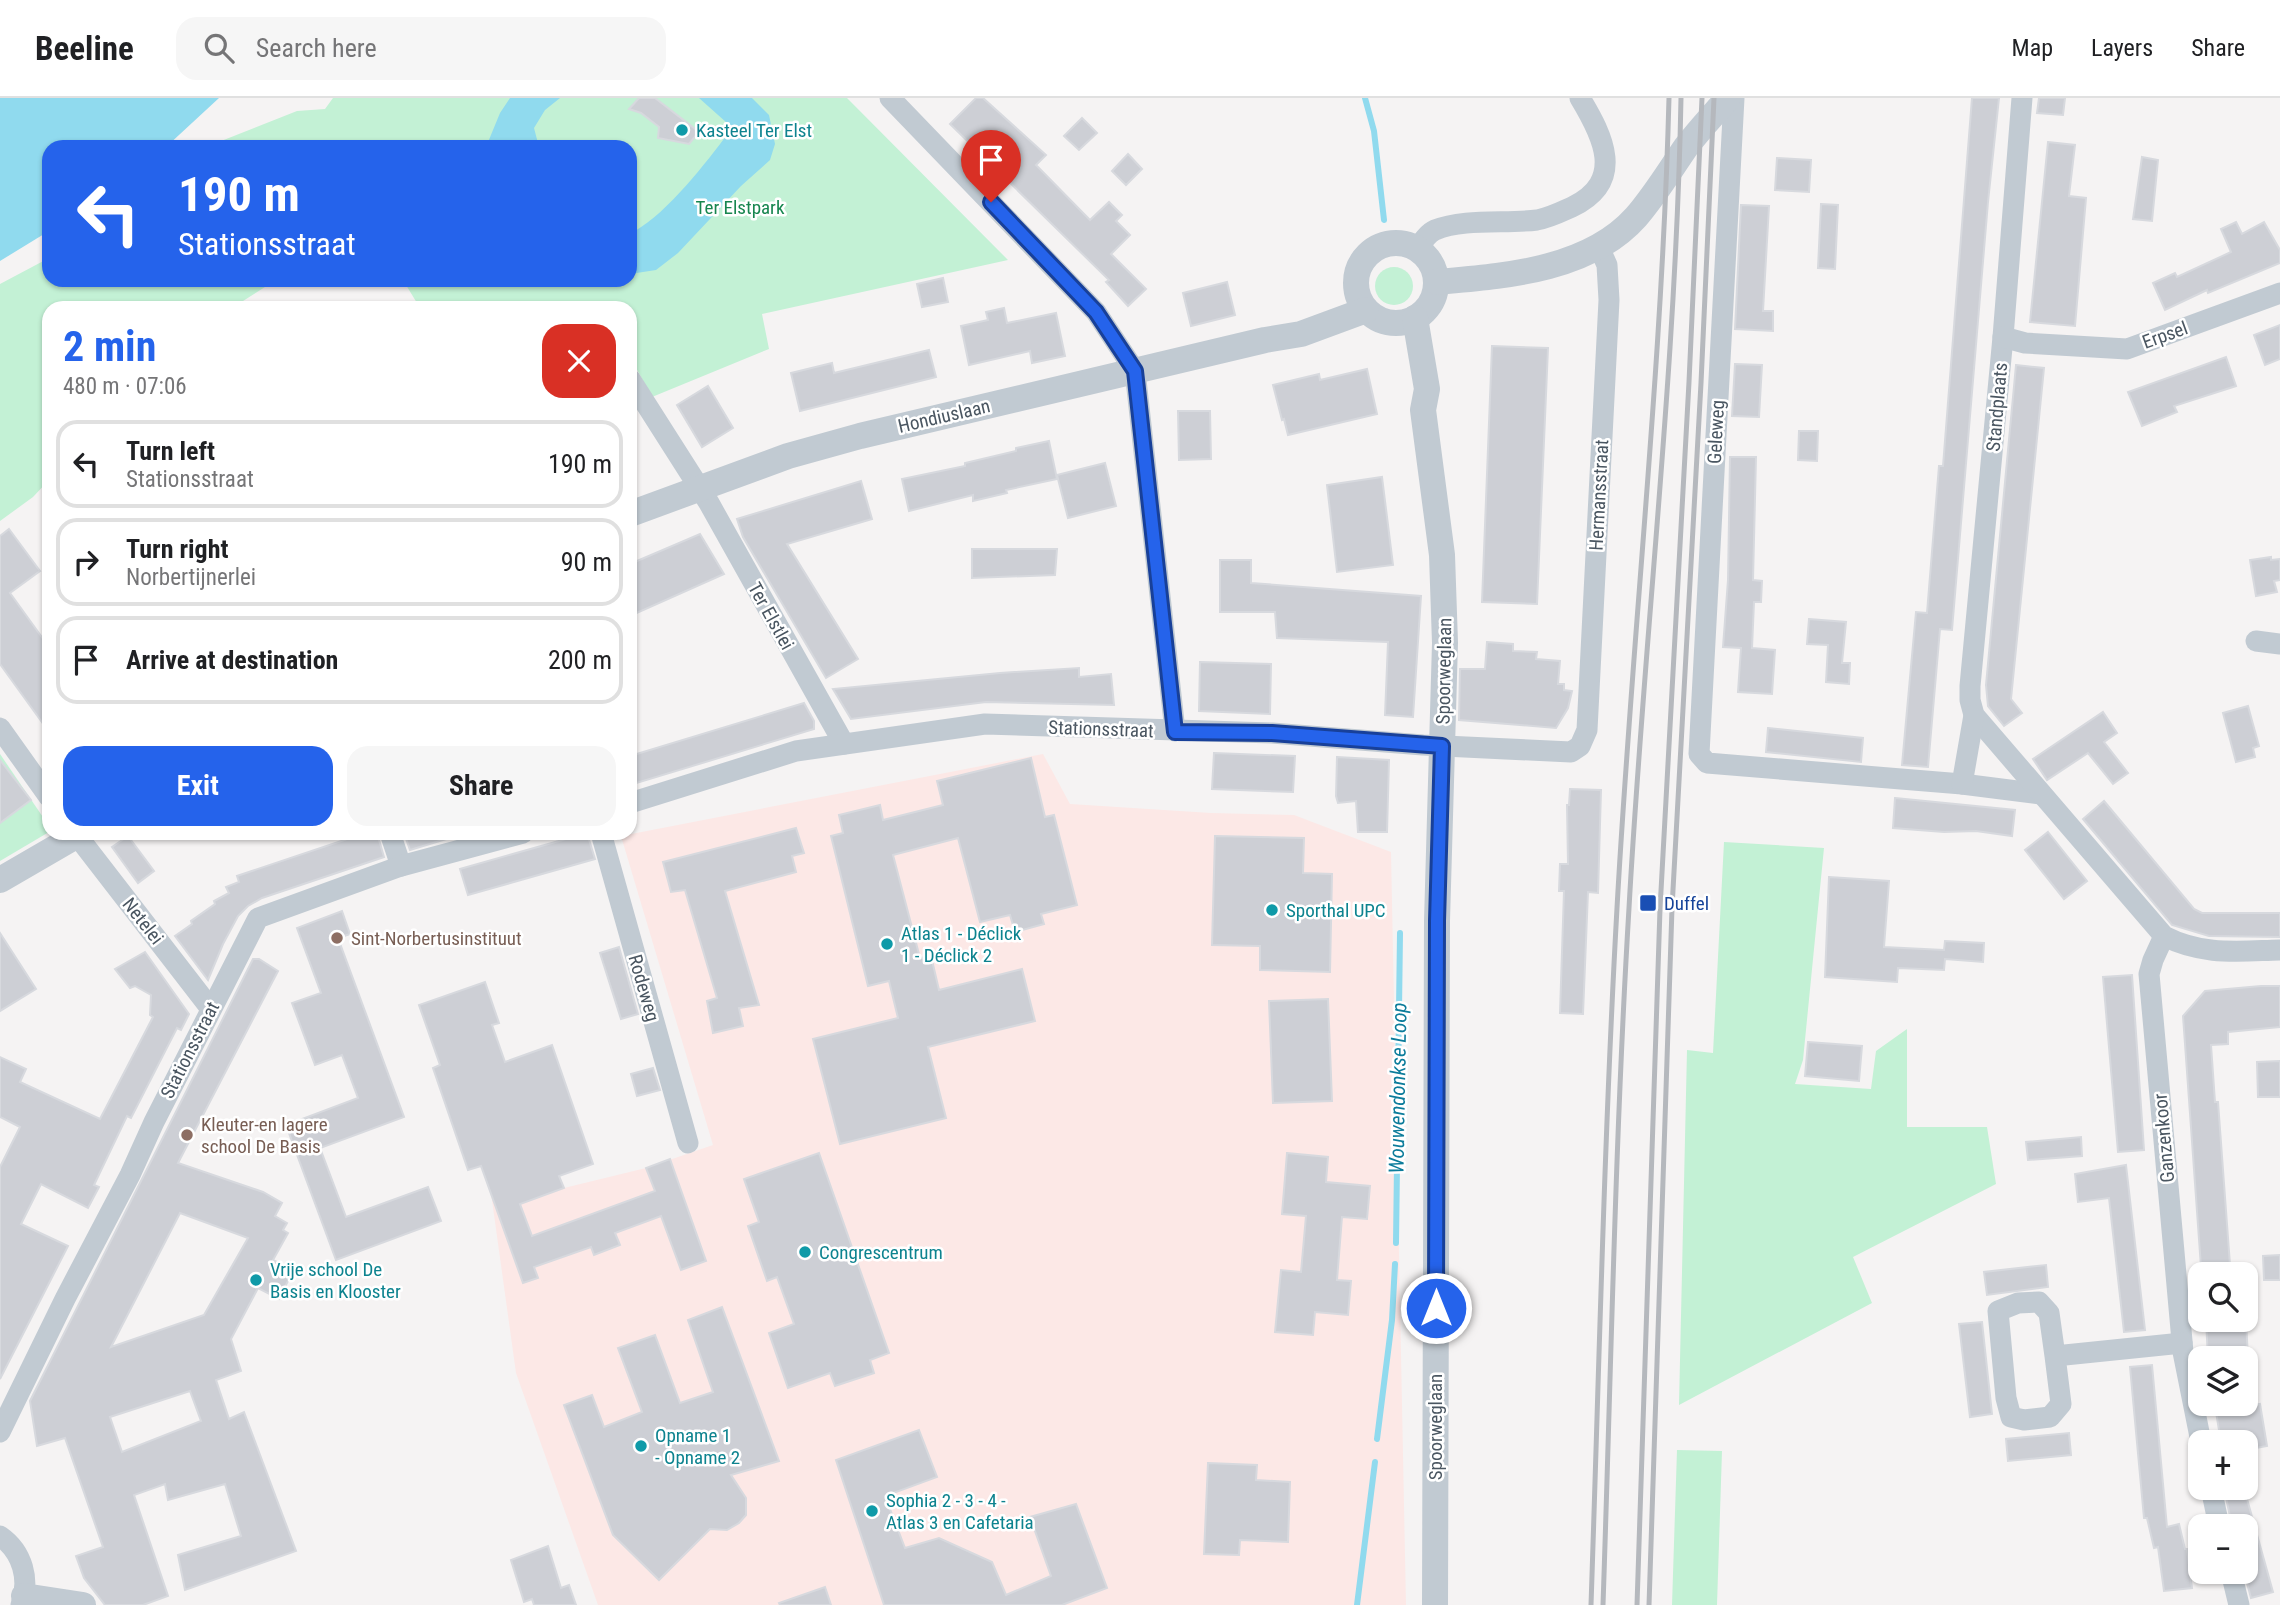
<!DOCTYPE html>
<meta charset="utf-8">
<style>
body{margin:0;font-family:"Roboto Condensed",sans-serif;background:#f6f6f6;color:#202124;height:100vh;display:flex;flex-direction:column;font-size:26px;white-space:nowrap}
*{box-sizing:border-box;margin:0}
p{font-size:23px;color:#757577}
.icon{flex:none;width:38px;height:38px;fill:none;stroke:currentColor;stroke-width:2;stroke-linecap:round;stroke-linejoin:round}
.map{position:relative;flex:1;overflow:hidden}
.side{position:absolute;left:42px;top:203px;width:595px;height:539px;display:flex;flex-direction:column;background:#fff;border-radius:21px;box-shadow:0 2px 5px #0004}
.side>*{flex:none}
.top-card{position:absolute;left:42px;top:42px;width:595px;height:147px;border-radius:21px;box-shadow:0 2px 5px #0004;background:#2563eb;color:#fff;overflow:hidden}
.tools{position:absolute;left:2188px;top:1164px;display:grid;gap:14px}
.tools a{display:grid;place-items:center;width:70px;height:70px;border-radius:14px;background:#fff;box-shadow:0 2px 5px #0004;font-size:35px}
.pin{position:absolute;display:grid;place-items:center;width:60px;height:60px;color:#fff;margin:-72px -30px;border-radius:50% 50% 50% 0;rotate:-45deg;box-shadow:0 0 7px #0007}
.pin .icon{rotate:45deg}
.me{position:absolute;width:77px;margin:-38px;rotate:0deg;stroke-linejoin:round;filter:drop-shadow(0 0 5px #0008)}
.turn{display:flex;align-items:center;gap:24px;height:147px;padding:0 21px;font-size:32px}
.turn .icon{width:91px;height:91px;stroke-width:2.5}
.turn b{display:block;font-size:49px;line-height:60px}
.round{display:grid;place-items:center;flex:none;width:74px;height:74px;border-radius:21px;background:#f6f6f6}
.summary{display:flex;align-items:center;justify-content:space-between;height:119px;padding:0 21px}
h1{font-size:42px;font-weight:700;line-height:52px;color:#2563eb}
.action{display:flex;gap:14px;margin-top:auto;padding:14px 21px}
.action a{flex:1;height:80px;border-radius:21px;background:#2563eb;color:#fff;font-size:28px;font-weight:700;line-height:80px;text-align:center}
.action a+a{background:#f6f6f6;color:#202124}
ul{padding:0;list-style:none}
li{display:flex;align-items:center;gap:21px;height:88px;margin:0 14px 10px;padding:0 7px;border:4px solid #e0e0e0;border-radius:21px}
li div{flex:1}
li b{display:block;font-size:26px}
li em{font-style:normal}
header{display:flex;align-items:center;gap:42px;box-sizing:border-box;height:98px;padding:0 35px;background:#fff;border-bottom:2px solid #e0e0e0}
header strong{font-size:33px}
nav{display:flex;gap:38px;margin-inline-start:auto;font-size:24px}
.search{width:490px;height:63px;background:#f6f6f6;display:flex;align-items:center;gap:18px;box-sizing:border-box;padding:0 24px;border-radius:21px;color:#757577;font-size:26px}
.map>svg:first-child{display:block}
.medical{fill:#fce8e6}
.green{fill:#c3f1d5}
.water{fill:#90daee}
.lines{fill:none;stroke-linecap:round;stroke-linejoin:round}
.stream{stroke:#90daee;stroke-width:6}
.building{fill:#cdcfd5;stroke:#d7d9de;stroke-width:2;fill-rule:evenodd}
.minor{stroke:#c1cad2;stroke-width:21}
.tertiary{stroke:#c1cad2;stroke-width:26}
.rail{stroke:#b5b8bd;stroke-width:5}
.route-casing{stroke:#184099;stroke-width:18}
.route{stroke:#2563eb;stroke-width:12}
.culture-dot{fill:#0f9aa8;stroke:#fff;stroke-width:2.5}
.transit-dot{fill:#1a4fb4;stroke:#fff;stroke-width:2.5}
.education-dot{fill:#8d6e63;stroke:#fff;stroke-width:2.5}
.labels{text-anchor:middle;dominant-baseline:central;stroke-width:5;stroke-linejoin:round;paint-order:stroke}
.culture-label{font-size:19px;fill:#0d838f;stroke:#fff;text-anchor:start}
.park-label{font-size:19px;fill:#17864f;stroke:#fff}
.street-label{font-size:19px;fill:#4a5661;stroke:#fff}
.transit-label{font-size:19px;fill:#164399;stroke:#fff;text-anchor:start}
.education-label{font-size:19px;fill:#785e54;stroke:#fff;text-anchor:start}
.water-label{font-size:21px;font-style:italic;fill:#0c7c9b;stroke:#fff}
</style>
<header>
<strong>Beeline</strong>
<div class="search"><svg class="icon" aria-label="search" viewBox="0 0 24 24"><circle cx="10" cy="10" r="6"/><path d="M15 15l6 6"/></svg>Search here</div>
<nav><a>Map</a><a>Layers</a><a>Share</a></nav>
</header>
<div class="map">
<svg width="2280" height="1507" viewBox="0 0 2280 1507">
<rect width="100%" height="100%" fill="#f5f3f3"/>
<polygon class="medical" points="1043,656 1070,706 1211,715 1294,717 1391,754 1406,1507 598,1507 516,1275 491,1095 557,1072 564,1090 646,1070 713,1047 621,738"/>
<g class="green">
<polygon points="333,0 847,0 1008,162 762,216 769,251 652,299 630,259 630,210 420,210 403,182 630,182 630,49 206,49 297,13 325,11"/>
<polygon points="49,160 49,182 276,182 232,210 49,210 49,382 33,399 0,423 0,186"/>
<circle cx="1394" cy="188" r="19"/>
<polygon points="0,656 49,728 49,734 0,763"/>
<polygon points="1724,744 1824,750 1803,962 1795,986 1871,991 1876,953 1907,931 1907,1029 1987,1029 1996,1086 1853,1159 1872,1205 1679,1307 1687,952 1713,955"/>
<polygon points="1677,1352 1722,1353 1717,1507 1672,1507"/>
</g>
<g class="water">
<polygon points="0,0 219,0 166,49 49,49 49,133 0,163"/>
<polygon points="510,0 560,0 545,12 534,30 539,49 486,49 500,15"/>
<path d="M 699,0 L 752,0 L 769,17 L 775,46 L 770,62 L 741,88 L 678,155 L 656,172 L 630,176 L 630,131 L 635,133 C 668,114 706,65 729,34 L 727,25 Z"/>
</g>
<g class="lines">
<g class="stream">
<polyline points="1365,0 1374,33 1384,122"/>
<polyline points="1396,1145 1400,835"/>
<polyline points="1377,1341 1392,1222 1395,1166"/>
<polyline points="1357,1507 1375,1364"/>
</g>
</g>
<g class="building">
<polygon points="639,0 655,0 699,34 689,46 658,40 659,29 641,15 629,11"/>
<polygon points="976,0 983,0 1046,57 1036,67 1090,122 1109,104 1122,117 1116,123 1130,137 1111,156 1146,191 1128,208 1106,184 1109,182 950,26"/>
<polygon points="1972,0 1999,0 1988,104 1952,532 1940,531 1928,669 1902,667 1916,514 1927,515 1939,368 1943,368"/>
<polygon points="2039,0 2065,0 2063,17 2037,15"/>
<polygon points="1082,20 1097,35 1079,52 1064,38"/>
<polygon points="2048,44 2075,47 2069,98 2086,100 2075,228 2030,224"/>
<polygon points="1128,56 1142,71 1126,87 1112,73"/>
<polygon points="2142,59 2158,62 2152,123 2133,121"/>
<polygon points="1777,60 1811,62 1809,94 1775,92"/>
<polygon points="1821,106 1838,107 1835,171 1818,170"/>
<polygon points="1741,107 1769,108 1763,213 1773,213 1773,233 1735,231"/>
<polygon points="2236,124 2242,136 2264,124 2280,152 2280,165 2208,195 2207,192 2165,212 2153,185 2175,175 2177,179 2231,154 2221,131"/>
<polygon points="943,180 948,204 922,209 917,186"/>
<polygon points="1227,184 1235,217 1191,228 1183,195"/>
<polygon points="1004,210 1007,225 1056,215 1065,258 1032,265 1030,253 969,267 961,228 988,222 986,214"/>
<polygon points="2280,227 2280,261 2265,267 2254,237"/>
<polygon points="1492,248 1548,250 1537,506 1482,504"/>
<polygon points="929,252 936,279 800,313 791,275 832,265 834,275"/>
<polygon points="2226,259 2236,288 2174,308 2177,314 2142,328 2128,294"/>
<polygon points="1735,266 1762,267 1759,319 1732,318"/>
<polygon points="2016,267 2044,270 2011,601 2022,615 2004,628 1988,608 1986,587"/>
<polygon points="1367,271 1377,316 1288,337 1284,321 1282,322 1273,287 1319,276 1320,282"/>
<polygon points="708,288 733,330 702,349 677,307"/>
<polygon points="1178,313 1210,313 1211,361 1179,362"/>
<polygon points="1799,333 1818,333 1817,363 1798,362"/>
<polygon points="1049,343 1057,381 1006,392 1007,395 973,403 973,397 909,413 902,381 965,368 965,365 1016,353 1016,350"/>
<polygon points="1730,359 1756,359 1753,482 1762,483 1761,504 1754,504 1752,550 1775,552 1772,596 1738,594 1741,550 1723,549 1728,482"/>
<polygon points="1105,365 1116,408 1068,420 1057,377"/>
<polygon points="1382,379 1393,467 1337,474 1327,387"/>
<polygon points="861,383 872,421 787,446 858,561 826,580 743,439 737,421"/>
<polygon points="9,431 40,473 10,495 49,549 49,634 0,566 0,438"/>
<polygon points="700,436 724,476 630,518 630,466"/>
<polygon points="972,451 1057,451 1055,477 972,480"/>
<polygon points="2271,459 2271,462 2280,461 2280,482 2274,483 2277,494 2256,498 2250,462"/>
<polygon points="1220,462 1251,462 1251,485 1421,498 1413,619 1385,617 1388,544 1277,540 1275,514 1220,514"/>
<polygon points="1809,521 1846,524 1842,565 1850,565 1849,586 1826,584 1828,547 1807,546"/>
<polygon points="1487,544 1513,546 1513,553 1537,554 1536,561 1560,563 1558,586 1564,586 1564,592 1572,593 1568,610 1556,630 1459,622 1460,571 1485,571"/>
<polygon points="1200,564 1271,566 1270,616 1199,613"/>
<polygon points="1079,570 1079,579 1111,576 1114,607 986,604 851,621 833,591 1000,575"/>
<polygon points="804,605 814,623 814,631 630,687 630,658"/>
<polygon points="2248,608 2259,648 2253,650 2255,659 2236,664 2223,615"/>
<polygon points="2103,614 2117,635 2104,644 2128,675 2113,686 2088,655 2047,682 2033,661"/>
<polygon points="1768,630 1863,640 1861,664 1766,654"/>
<polygon points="1214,655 1295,658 1293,694 1212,691"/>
<polygon points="1337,659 1389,662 1387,734 1358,734 1356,703 1338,705 1336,698"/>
<polygon points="1031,660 1045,719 1054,717 1077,807 1041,816 1044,826 1015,834 1010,817 980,824 958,740 893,757 920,860 931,858 939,892 1022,871 1035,923 928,949 946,1020 840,1046 813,941 898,920 889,883 868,888 831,738 843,735 839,717 880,707 883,722 943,707 937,683"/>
<polygon points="0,662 31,702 0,725"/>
<polygon points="1570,691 1601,692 1598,795 1588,794 1583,916 1560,915 1564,793 1559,793 1560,766 1568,766 1567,707 1569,707"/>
<polygon points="1895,700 2015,712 2012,738 1976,733 1944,734 1893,730"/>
<polygon points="2104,703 2194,811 2202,815 2280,815 2280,839 2209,838 2172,827 2083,721"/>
<polygon points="796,730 804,755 792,758 796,774 725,793 759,907 739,910 743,928 713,935 707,903 717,900 685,792 671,794 663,764"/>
<polygon points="2048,734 2087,783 2064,801 2025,752"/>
<polygon points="365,735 377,735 384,759 262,800 248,808 238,818 223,846 208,882 175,838 192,826 191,823 215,806 214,803 229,795 226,789 239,784 237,778"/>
<polygon points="404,735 453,735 453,739 410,752"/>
<polygon points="587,735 595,761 468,797 460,771"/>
<polygon points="128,738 154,773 138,785 112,749"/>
<polygon points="1215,738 1304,740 1303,775 1332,776 1330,874 1260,872 1260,848 1212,847"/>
<polygon points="1829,779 1889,783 1884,849 1944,852 1945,843 1984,845 1983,864 1945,861 1944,872 1898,870 1897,884 1825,879"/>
<polygon points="342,813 350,836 338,840 404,1019 320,1050 346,1119 428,1089 441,1123 336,1162 286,1027 358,1000 342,957 315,967 292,905 321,895 297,830"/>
<polygon points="0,835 36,891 0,913"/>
<polygon points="619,849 638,916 621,921 600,855"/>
<polygon points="145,854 189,916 181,932 177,930 131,1020 127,1018 94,1087 99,1089 88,1110 41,1086 21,1126 68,1148 0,1281 0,1069 20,1029 0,1019 0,959 26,971 20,984 100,1021 153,919 150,917 151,897 135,888 130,890 115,871"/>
<path d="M 253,861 L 259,861 L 278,873 L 178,1065 L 263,1094 L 282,1105 L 275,1118 L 287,1125 L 283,1132 L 288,1135 L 273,1162 L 293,1173 L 279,1201 L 258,1190 L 231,1241 L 241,1273 L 216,1282 L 229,1321 L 244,1314 L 296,1453 L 185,1492 L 178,1457 L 241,1438 L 225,1386 L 168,1402 L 165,1386 L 134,1397 L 168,1498 L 143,1507 L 105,1507 L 84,1480 L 76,1458 L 103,1449 L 65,1340 L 37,1348 L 30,1303 ZM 180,1115 L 248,1140 L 204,1217 L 111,1249 ZM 190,1293 L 201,1323 L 122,1354 L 110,1319 Z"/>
<polygon points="2132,877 2144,1052 2118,1054 2103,879"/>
<polygon points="485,884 499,925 492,927 505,964 552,947 593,1066 559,1078 564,1090 520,1106 532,1138 655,1093 646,1070 670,1061 706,1163 681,1172 661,1118 615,1135 620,1147 594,1157 591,1149 534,1169 538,1180 523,1185 481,1068 468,1072 433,970 440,967 419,907"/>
<polygon points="2261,888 2280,888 2280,929 2228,934 2228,946 2211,947 2215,1004 2218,1004 2230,1167 2201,1169 2183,918 2205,893"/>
<polygon points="1328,901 1332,1003 1273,1005 1269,903"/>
<polygon points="1808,944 1862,948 1859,983 1805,978"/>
<polygon points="2280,963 2280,999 2258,999 2257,964"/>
<polygon points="653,970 660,992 637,998 631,976"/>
<polygon points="2081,1039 2082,1058 2028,1062 2026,1044"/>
<polygon points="819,1055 889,1255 870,1262 874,1275 835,1288 830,1275 788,1290 769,1235 794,1226 777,1179 767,1183 748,1128 759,1124 744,1081"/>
<polygon points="1287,1055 1328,1059 1326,1084 1370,1088 1367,1121 1342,1119 1337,1182 1351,1183 1348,1217 1315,1214 1313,1237 1275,1234 1281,1172 1301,1174 1306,1118 1282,1116"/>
<polygon points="2126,1067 2145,1232 2124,1234 2109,1100 2078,1104 2075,1076"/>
<polygon points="2280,1157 2280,1182 2264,1182 2263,1158"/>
<polygon points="2046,1167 2048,1189 1987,1197 1984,1174"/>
<polygon points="722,1209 779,1363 731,1377 746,1400 746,1417 739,1425 727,1432 710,1431 659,1482 613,1437 564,1307 592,1297 604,1329 642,1314 618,1250 655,1237 680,1305 713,1294 688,1222"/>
<polygon points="2206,1222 2246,1222 2248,1260 2208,1260"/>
<polygon points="1982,1224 1992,1316 1970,1319 1959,1226"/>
<polygon points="2152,1267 2167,1429 2179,1426 2185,1451 2187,1451 2192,1490 2164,1493 2158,1449 2154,1450 2147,1420 2144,1420 2130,1269"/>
<polygon points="2260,1306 2267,1348 2245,1352 2245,1344 2221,1344 2216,1314"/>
<polygon points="919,1332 937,1379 885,1398 905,1450 939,1440 992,1464 1006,1497 1051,1478 1030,1419 1076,1406 1107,1490 1062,1507 884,1507 836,1362"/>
<polygon points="2069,1335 2071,1357 2008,1363 2006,1341"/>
<polygon points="1208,1365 1257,1367 1256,1382 1290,1384 1288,1444 1240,1442 1239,1457 1204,1456"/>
<polygon points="2224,1390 2244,1390 2273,1494 2251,1500 2244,1474 2245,1428 2232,1428"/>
<polygon points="548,1448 561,1490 569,1487 576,1507 534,1507 532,1501 524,1504 511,1462"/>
<polygon points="825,1489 831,1507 780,1507 779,1505"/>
</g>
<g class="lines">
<g class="minor">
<polyline points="890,0 1096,214 1135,273 1175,633"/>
<polyline points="1734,0 1699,656 1707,665 1962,686 2041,696"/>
<path d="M 2022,0 L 2003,239 L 1970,588 L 1970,602 L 1974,617 L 2164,838 C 2203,858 2238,853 2280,852"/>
<path d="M 1417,151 C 1422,144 1428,135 1435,132 C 1464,120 1506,126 1537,122 C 1549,120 1561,114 1572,109 C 1626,83 1603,38 1580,0"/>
<polyline points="2003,239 2025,245 2127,251 2280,195"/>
<polyline points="630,281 709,405 844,646"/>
<polyline points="2256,543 2280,546"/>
<polyline points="0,630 49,699"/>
<polyline points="1962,686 1974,617"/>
<polyline points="630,705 796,653 985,626 1272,635 1423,647 1571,654 1580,648 1587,632 1609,202 1607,167 1598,147"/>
<polyline points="75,735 211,911"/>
<polyline points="390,735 401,768"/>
<polyline points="601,735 688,1045"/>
<polyline points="2164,838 2153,862 2149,876 2183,1254 2201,1344"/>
<polyline points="2055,1258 2049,1215 2039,1204 2018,1205 1998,1213 2006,1300 2011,1319 2024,1322 2050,1319 2061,1306 2055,1258 2182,1245"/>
<polyline points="0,1334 65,1201 130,1077 154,1024 258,820 401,768 523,735"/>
<polyline points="2211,1390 2219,1428"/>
<path d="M 0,1438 C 23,1454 30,1482 21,1507"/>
<polyline points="2231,1474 2239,1507"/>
</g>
<g class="tertiary">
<circle cx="1396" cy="185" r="40"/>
<path d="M 1437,184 C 1503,178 1588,173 1636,119 C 1655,97 1670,72 1686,49 C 1699,32 1714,16 1728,0"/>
<polyline points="1415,220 1427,291 1423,312 1442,457 1445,545 1437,823 1435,1507"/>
<polyline points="630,416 788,358 860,338 1265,242 1301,236 1366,212"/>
<polyline points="0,782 81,735"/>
<polyline points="24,1498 83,1507"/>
</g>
<g class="rail">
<path d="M 1591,1507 C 1599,1275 1604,1042 1617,810 C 1632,539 1662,271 1669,0"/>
<path d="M 1603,1507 C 1611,1275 1615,1042 1629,810 C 1644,540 1676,271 1681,0"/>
<polyline points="1637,1507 1660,811 1689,284 1702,0"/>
<polyline points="1649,1507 1672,810 1701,285 1714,0"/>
</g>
</g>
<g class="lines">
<g class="route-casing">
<polyline id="route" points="991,104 1096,214 1135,273 1175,634 1272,635 1442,648 1437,823 1436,1210"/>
</g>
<use href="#route" class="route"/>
</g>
<g class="culture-dot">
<circle cx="682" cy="32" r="7"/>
<circle cx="1272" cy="812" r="7"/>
<circle cx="887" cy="846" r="7"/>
<circle cx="805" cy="1154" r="7"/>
<circle cx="256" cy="1182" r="7"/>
<circle cx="641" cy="1348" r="7"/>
<circle cx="872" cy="1413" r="7"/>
</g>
<rect class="transit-dot" x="1639" y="796" width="18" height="18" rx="3.5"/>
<g class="education-dot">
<circle cx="337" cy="840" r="7"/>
<circle cx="187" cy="1037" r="7"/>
</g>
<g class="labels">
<g class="culture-label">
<text x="696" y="32">Kasteel Ter Elst</text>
<text x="1286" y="812">Sporthal UPC</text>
<text x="901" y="835">Atlas 1 - Déclick<tspan x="901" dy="22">1 - Déclick 2</tspan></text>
<text x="819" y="1154">Congrescentrum</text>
<text x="270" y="1171">Vrije school De<tspan x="270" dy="22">Basis en Klooster</tspan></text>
<text x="655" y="1337">Opname 1<tspan x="655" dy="22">- Opname 2</tspan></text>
<text x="886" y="1402">Sophia 2 - 3 - 4 -<tspan x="886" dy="22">Atlas 3 en Cafetaria</tspan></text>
</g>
<g class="park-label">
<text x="740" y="109">Ter Elstpark</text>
</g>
<g class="street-label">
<text transform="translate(2165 237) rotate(-20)">Erpsel</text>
<text transform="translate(1997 309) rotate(-85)">Standplaats</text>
<text transform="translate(944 318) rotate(-13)">Hondiuslaan</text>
<text transform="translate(1716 334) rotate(-87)">Geleweg</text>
<text transform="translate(1599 397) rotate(-87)">Hermansstraat</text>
<text transform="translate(771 518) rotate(61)">Ter Elstlei</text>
<text transform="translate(1444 573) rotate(-89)">Spoorweglaan</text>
<text transform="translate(1101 631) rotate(2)">Stationsstraat</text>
<text transform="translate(143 823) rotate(52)">Netelei</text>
<text transform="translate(644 890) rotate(74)">Rodeweg</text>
<text transform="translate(190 952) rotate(-63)">Stationsstraat</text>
<text transform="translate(2164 1040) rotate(-95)">Ganzenkoor</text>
<text transform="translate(1435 1329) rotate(-90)">Spoorweglaan</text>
</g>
<g class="transit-label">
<text x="1664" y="805">Duffel</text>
</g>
<g class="education-label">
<text x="351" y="840">Sint-Norbertusinstituut</text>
<text x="201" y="1026">Kleuter-en lagere<tspan x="201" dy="22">school De Basis</tspan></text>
</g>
<g class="water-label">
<text transform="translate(1398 990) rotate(-89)">Wouwendonkse Loop</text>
</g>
</g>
</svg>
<div class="tools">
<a><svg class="icon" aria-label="search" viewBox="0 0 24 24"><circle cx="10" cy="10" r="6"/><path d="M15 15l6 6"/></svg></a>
<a><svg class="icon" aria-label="layers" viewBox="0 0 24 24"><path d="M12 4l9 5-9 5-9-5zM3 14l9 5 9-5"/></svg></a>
<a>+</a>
<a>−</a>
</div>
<div class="pin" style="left:991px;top:104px;background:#d93025"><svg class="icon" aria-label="arrive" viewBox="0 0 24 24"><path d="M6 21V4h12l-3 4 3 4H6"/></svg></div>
<svg class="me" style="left:1436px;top:1210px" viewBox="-20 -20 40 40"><circle r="17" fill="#2563eb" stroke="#fff" stroke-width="3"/><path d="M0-11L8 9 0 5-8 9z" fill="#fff"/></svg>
<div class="top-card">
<div class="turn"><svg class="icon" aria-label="left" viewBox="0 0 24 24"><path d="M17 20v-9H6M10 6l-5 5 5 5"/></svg><div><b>190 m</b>Stationsstraat</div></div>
</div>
<section class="side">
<div class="summary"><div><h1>2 min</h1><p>480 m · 07:06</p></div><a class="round" style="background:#d93025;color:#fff"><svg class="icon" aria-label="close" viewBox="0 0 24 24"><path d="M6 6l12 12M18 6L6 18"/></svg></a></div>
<ul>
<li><svg class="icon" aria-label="left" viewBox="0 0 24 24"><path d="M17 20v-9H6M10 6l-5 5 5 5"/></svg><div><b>Turn left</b><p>Stationsstraat</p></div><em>190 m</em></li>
<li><svg class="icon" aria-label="right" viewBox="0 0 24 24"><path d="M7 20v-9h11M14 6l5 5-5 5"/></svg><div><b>Turn right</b><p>Norbertijnerlei</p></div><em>90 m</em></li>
<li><svg class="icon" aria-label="arrive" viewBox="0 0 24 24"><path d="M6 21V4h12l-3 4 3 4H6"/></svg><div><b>Arrive at destination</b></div><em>200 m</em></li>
</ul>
<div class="action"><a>Exit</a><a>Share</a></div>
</section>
</div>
